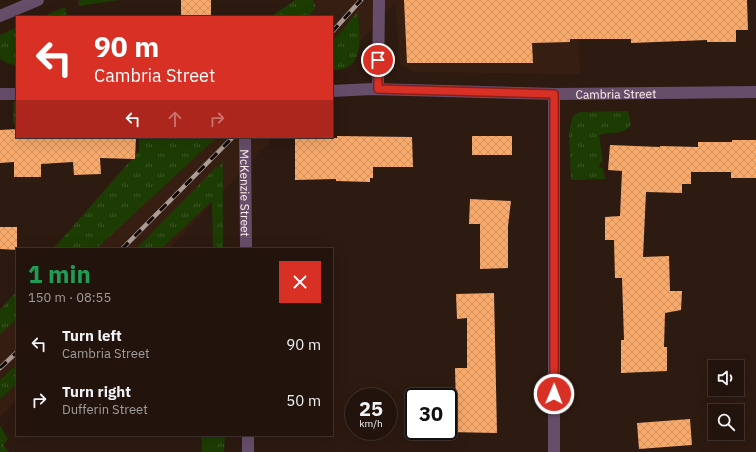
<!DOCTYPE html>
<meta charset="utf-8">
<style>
body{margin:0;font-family:"IBM Plex Sans",sans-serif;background:#2e211b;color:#f1f3f6;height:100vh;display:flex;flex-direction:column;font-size:15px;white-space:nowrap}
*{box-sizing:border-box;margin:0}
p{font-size:13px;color:#a29e9d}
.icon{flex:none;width:22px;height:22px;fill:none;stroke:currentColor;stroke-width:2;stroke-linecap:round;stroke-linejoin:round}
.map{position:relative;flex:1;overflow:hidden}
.details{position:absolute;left:16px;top:248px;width:317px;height:188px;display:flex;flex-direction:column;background:#22140d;border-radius:0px;box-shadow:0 4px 16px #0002,0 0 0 1px #3f332e}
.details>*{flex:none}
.top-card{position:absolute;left:16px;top:16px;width:317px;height:122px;border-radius:0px;box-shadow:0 4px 16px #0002,0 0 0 1px #3f332e;background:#d93025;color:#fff;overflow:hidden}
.fabs{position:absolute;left:708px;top:360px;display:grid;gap:8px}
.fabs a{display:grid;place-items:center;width:36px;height:36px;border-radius:0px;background:#22140d;box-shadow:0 4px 16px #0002,0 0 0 1px #3f332e;font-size:20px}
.speed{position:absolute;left:345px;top:388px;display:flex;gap:8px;font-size:20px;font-weight:700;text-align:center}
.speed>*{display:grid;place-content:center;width:52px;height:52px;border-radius:50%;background:#22140d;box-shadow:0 4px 16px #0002,0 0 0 1px #3f332e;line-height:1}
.speed small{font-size:10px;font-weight:400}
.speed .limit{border:2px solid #111;border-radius:6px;background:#fff;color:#111}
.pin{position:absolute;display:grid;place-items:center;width:34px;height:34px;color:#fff;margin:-17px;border:2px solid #fff;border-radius:50%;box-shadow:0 1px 4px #0007}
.me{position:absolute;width:44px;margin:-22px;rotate:1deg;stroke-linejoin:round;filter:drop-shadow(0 0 3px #0008)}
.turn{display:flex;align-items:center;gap:14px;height:84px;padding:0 12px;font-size:18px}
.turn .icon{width:52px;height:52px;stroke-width:2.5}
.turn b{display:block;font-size:28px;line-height:34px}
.lanes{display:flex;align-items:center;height:38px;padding:0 12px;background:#0003;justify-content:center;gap:20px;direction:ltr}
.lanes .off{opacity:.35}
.round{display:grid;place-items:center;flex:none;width:42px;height:42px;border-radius:0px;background:#2e211b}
.head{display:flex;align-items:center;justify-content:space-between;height:68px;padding:0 12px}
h1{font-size:24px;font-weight:800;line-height:30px;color:#1e9e55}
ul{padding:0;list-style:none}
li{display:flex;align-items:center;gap:12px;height:56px;padding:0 12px}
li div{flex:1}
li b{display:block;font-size:15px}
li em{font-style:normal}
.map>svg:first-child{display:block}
.built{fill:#371e12}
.grass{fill:url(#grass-tufts)}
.building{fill:url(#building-cross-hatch)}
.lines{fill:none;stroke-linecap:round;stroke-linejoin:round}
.minor{stroke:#664e6b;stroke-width:12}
.tertiary{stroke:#664e6b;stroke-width:12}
.rail-casing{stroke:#ab9b94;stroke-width:4.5}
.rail{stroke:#0f0704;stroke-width:3;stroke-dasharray:9;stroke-linecap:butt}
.route-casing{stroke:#8d1f18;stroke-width:10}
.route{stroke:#d93025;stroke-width:7}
.labels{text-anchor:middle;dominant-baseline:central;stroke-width:4;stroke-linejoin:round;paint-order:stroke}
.street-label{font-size:12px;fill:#fef0ea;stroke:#0f0704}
</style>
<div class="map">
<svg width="756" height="452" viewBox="0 0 756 452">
<defs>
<pattern id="grass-tufts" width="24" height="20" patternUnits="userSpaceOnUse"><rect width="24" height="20" fill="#1d3c03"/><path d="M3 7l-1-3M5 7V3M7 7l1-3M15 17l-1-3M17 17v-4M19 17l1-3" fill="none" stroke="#3f5828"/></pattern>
<pattern id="building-cross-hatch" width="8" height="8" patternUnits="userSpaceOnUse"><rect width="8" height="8" fill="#f9aa6b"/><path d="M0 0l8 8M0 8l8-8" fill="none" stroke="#ce9262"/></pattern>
</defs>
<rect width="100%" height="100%" fill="#2d1a11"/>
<g class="built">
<polygon points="315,0 577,0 580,74 413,72 400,64 395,3 332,73 332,17 300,17"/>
<polygon points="158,137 274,137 169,249 55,249"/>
<polygon points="17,290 17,400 0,417 0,309"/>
</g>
<g class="grass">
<polygon points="80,0 118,0 80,6 78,1"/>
<polygon points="295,0 313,0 316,7 308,17 270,17"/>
<polygon points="65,7 68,17 41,17"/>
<path d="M 358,11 C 359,36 367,71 332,70 L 332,42 Z"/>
<polygon points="17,27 17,66 7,63 0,59 0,35"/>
<polygon points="13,102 17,102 17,124 13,125"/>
<path d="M 628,111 L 631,125 C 622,136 611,131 599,135 L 603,162 L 600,163 L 599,167 L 603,168 L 605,179 L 571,180 L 569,134 L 572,117 L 579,112 Z"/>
<polygon points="139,137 217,137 96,249 53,249 139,151"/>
<polygon points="223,161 223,249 213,249 212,201 161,249 136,249 217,166 218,169"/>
<polygon points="17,291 17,319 0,334 0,310"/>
<polygon points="17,364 17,384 0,399 0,380"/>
<polygon points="0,425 8,439 3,445 9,452 0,452"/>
<polygon points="201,435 225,435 224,452 202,452"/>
</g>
<g class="building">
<rect x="181" y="0" width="30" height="17"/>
<polygon points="404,0 747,0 748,30 736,30 736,42 707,42 707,40 631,43 631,39 570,39 570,42 532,43 533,63 407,63"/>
<polygon points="17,129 17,137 136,137 135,159 100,158 101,174 74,175 73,162 41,164 41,177 14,177 14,162 0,163 0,130"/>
<polygon points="337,136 412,137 413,167 373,167 373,178 370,178 370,182 336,181 336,179 295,180 295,139 337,138"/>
<rect x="472" y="136" width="40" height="19"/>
<polygon points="732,140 756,140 756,178 731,178 731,172 691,172 691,184 682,184 682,193 646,192 643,257 669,256 670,291 682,291 681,310 665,313 664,347 667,347 667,371 621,373 621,340 624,340 622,278 615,278 614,240 605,240 605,217 620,216 622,171 608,170 610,145 660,147 660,146 698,147 698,142 732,142"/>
<polygon points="470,199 511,201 508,226 508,268 480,269 480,224 469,224"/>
<polygon points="0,227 17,227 17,250 0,249"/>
<polygon points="494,293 497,433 448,432 448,407 456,407 455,368 467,368 467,318 457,319 456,294"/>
<polygon points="690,419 692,445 639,449 637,423"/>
</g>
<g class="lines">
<g class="minor">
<polyline points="378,89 379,0"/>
<path id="s1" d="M 332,91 L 372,89 L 557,94 L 756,92"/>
<polyline points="0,94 17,94"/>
<polyline points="554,94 554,452"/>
<path id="s2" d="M 245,137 L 246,249"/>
<polyline points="248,435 248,452"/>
</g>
<polyline class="tertiary" points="0,16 38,0"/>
<g class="rail-casing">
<g id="rail">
<polyline points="332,32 361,0"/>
<polyline points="122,249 233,137"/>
<polyline points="0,368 17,352"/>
</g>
</g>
<use href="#rail" class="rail"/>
</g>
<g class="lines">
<g class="route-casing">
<polyline id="route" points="378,60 378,89 554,94 554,394"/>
</g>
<use href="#route" class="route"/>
</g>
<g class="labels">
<g class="street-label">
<text stroke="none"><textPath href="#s1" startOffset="284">Cambria Street</textPath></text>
<text stroke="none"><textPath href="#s2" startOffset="56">McKenzie Street</textPath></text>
</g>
</g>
</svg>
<div class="fabs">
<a><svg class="icon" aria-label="sound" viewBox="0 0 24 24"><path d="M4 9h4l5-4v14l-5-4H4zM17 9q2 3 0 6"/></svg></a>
<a><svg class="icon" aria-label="search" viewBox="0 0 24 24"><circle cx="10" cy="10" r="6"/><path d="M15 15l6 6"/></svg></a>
</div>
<div class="speed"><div>25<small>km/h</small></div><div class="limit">30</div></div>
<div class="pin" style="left:378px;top:60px;background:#d93025"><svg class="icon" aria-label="arrive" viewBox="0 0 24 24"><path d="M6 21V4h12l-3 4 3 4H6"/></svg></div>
<svg class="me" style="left:554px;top:394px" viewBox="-20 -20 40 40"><circle r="17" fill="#d93025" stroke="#fff" stroke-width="3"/><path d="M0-11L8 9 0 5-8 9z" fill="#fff"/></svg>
<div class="top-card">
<div class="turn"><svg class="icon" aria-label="left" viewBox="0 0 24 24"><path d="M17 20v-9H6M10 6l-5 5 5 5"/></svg><div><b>90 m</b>Cambria Street</div></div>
<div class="lanes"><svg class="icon" aria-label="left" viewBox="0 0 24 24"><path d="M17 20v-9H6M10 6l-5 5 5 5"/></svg><svg class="icon off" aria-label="ahead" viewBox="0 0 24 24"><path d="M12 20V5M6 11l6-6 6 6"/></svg><svg class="icon off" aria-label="right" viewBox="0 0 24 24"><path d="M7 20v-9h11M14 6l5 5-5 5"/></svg></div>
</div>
<section class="details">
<div class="head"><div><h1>1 min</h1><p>150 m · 08:55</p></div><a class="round" style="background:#d93025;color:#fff"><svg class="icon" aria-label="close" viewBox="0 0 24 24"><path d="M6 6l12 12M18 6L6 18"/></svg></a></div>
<ul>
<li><svg class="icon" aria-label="left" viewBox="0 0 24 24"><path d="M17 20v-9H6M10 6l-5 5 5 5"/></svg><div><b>Turn left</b><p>Cambria Street</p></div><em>90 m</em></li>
<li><svg class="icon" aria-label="right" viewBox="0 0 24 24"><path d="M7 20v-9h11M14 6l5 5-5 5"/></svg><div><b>Turn right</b><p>Dufferin Street</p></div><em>50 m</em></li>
</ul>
</section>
</div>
